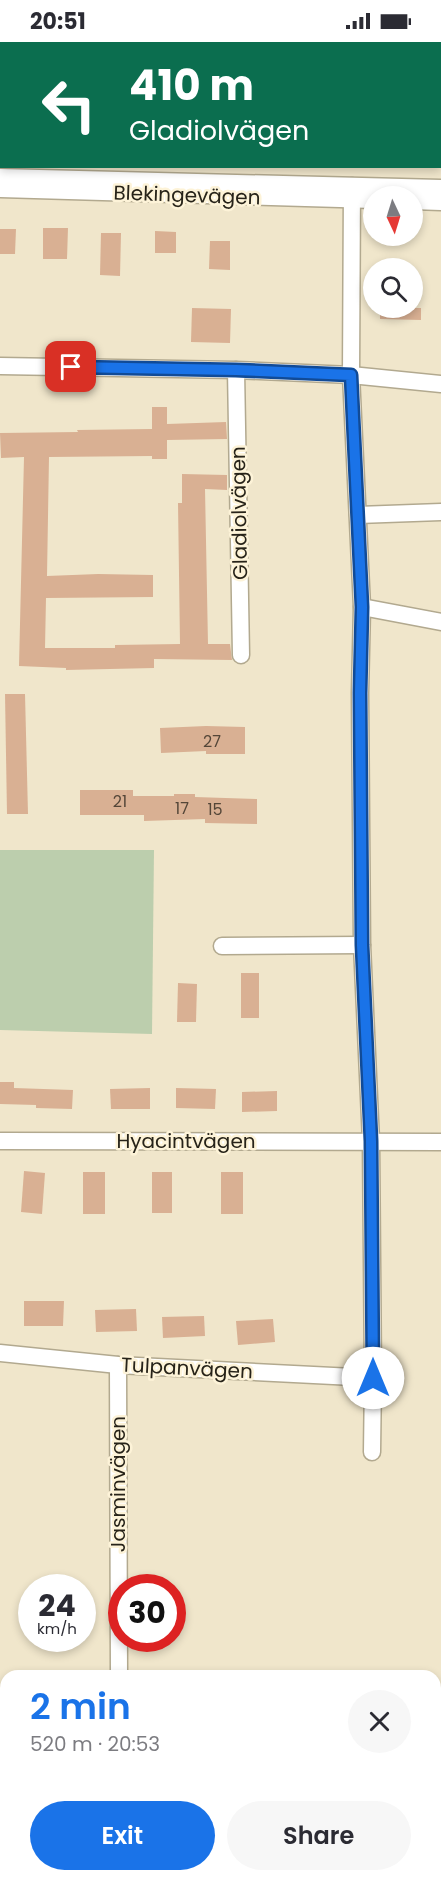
<!DOCTYPE html>
<meta charset="utf-8">
<style>
body{margin:0;font-family:Poppins,sans-serif;background:#f7f7f7;color:#2b2b33;height:100vh;display:flex;flex-direction:column;font-size:22px;white-space:nowrap}
*{box-sizing:border-box;margin:0}
p{font-size:20px;color:#7c7c81}
.icon{flex:none;width:33px;height:33px;fill:none;stroke:currentColor;stroke-width:2;stroke-linecap:round;stroke-linejoin:round}
.map{position:relative;flex:1;overflow:hidden}
.panel{position:absolute;left:0px;top:1628px;width:441px;height:212px;display:flex;flex-direction:column;background:#fff;border-radius:18px 18px 0 0;box-shadow:0 3px 9px #0003}
.panel>*{flex:none}
.hud{position:absolute;left:0px;top:0px;width:441px;height:126px;box-shadow:0 3px 9px #0003;background:#0b6e4f;color:#fff;overflow:hidden}
.needle{width:39px;rotate:176deg}
.buttons{position:absolute;left:363px;top:144px;display:grid;gap:12px}
.buttons a{display:grid;place-items:center;width:60px;height:60px;border-radius:50%;background:#fff;box-shadow:0 3px 9px #0003;font-size:30px}
.speed{position:absolute;left:18px;top:1532px;display:flex;gap:12px;font-size:30px;font-weight:700;text-align:center}
.speed>*{display:grid;place-content:center;width:78px;height:78px;border-radius:50%;background:#fff;box-shadow:0 3px 9px #0003;line-height:1}
.speed small{font-size:15px;font-weight:400}
.speed .limit{border:9px solid #d22;background:#fff;color:#111}
.pin{position:absolute;display:grid;place-items:center;width:51px;height:51px;color:#fff;margin:-26px;border-radius:12px;box-shadow:0 3px 9px #0006}
.me{position:absolute;width:66px;margin:-33px;rotate:0deg;stroke-linejoin:round;filter:drop-shadow(0 0 4px #0008)}
.turn{display:flex;align-items:center;gap:21px;height:126px;padding:0 30px;font-size:27px}
.turn .icon{width:78px;height:78px;stroke-width:2.5}
.turn b{display:block;font-size:42px;line-height:51px}
.round{display:grid;place-items:center;flex:none;width:63px;height:63px;border-radius:32px;background:#f7f7f7}
.summary{display:flex;align-items:center;justify-content:space-between;height:102px;padding:0 30px}
h1{font-size:36px;font-weight:600;line-height:45px;color:#1a73e8}
.button{display:flex;gap:12px;margin-top:auto;padding:12px 30px}
.button a{flex:1;height:69px;border-radius:36px;background:#1a73e8;color:#fff;font-size:24px;font-weight:600;line-height:69px;text-align:center}
.button a+a{background:#f7f7f7;color:#2b2b33}
.status{display:flex;justify-content:space-between;align-items:center;height:42px;padding:0 30px;background:#fff;direction:ltr}
.status svg{height:16px;fill:currentColor}
.map>svg:first-child{display:block}
.green{fill:#bccead}
.building{fill:#d9b093}
.lines{fill:none;stroke-linecap:round;stroke-linejoin:round}
.minor-casing{stroke:#b2a98f;stroke-width:19}
.minor{stroke:#fff;stroke-width:16}
.route-casing{stroke:#114b97;stroke-width:15}
.route{stroke:#1a73e8;stroke-width:10}
.labels{text-anchor:middle;dominant-baseline:central;stroke-width:5;stroke-linejoin:round;paint-order:stroke}
.number-label{font-size:16px;fill:#544638}
.street-label{font-size:20px;fill:#272319;stroke:#fdf3d8}
</style>
<div class="status"><b>20:51</b><svg viewBox="0 0 49 12"><path d="M0 12V9h3v3zM5 12V6h3v6zM10 12V3h3v9zM15 12V0h3v12zM26 1h20v11H26zM47 4h2v5h-2z"/></svg></div>
<div class="map">
<svg width="441" height="1838" viewBox="0 0 441 1838">
<rect width="100%" height="100%" fill="#f0e6cb"/>
<polygon class="green" points="0,808 154,808 152,992 0,988"/>
<g class="building">
<polygon points="43,186 68,186 67,217 43,217"/>
<polygon points="0,187 16,187 15,212 0,212"/>
<polygon points="155,189 176,190 176,211 155,211"/>
<polygon points="101,191 121,191 120,234 100,233"/>
<polygon points="210,199 230,199 230,228 209,227"/>
<polygon points="192,266 231,267 230,301 191,300"/>
<polygon points="380,266 421,266 421,278 380,277"/>
<polygon points="152,365 167,365 167,382 226,380 227,397 167,398 167,417 152,417 152,414 49,415 47,534 98,532 153,533 153,555 46,556 45,606 115,606 115,603 180,602 178,461 182,461 182,432 227,433 227,448 205,447 208,602 230,602 232,618 154,617 154,626 66,628 66,626 19,624 24,415 1,416 0,391 78,390 77,388 152,387"/>
<polygon points="5,652 25,652 28,772 7,772"/>
<polygon points="206,684 245,685 245,712 206,712 206,709 161,711 160,686"/>
<polygon points="80,748 133,748 133,754 174,754 174,752 195,752 195,755 257,757 257,782 205,781 205,777 144,779 144,773 80,773"/>
<rect x="241" y="931" width="18" height="45"/>
<polygon points="178,941 197,942 196,980 177,980"/>
<polygon points="0,1040 14,1040 14,1046 73,1048 72,1067 36,1066 36,1063 0,1062"/>
<polygon points="150,1046 150,1067 111,1067 110,1047"/>
<polygon points="176,1046 216,1047 215,1067 176,1066"/>
<polygon points="277,1049 277,1069 242,1070 242,1050"/>
<polygon points="24,1129 45,1131 42,1172 21,1170"/>
<rect x="83" y="1130" width="22" height="42"/>
<rect x="152" y="1130" width="20" height="41"/>
<rect x="221" y="1130" width="22" height="42"/>
<polygon points="24,1259 64,1259 63,1284 24,1284"/>
<polygon points="136,1267 137,1289 96,1290 95,1268"/>
<polygon points="204,1274 205,1294 163,1296 162,1275"/>
<polygon points="273,1277 275,1300 238,1303 236,1279"/>
</g>
<g class="lines">
<g class="minor-casing">
<g id="minor">
<polyline points="89,0 89,2"/>
<polyline points="265,0 265,2"/>
<polyline points="157,2 157,0"/>
<polyline points="0,135 441,146"/>
<polyline points="352,144 351,333 362,565 360,651 362,903 371,1099 373,1336 372,1410"/>
<polyline points="0,147 374,158"/>
<polyline points="412,159 441,160"/>
<polyline points="0,324 236,328 351,333 441,342"/>
<polyline points="236,328 241,613"/>
<polyline points="358,473 441,470"/>
<polyline points="362,565 441,580"/>
<polyline points="222,904 362,903"/>
<polyline points="0,1099 441,1100"/>
<polyline points="0,1311 118,1323 373,1336"/>
<polyline points="118,1323 119,1634"/>
<polyline points="435,1704 441,1704"/>
</g>
</g>
<use href="#minor" class="minor"/>
</g>
<g class="lines">
<g class="route-casing">
<polyline id="route" points="71,325 236,328 351,333 362,565 360,651 362,903 371,1099 373,1336"/>
</g>
<use href="#route" class="route"/>
</g>
<g class="labels">
<g class="number-label">
<text x="212" y="699">27</text>
<text x="120" y="759">21</text>
<text x="182" y="766">17</text>
<text x="215" y="767">15</text>
</g>
<g class="street-label">
<text transform="translate(187 153) rotate(2)">Blekingevägen</text>
<text transform="translate(239 471) rotate(-91)">Gladiolvägen</text>
<text x="186" y="1099">Hyacintvägen</text>
<text transform="translate(187 1326) rotate(3)">Tulpanvägen</text>
<text transform="translate(118 1442) rotate(-90)">Jasminvägen</text>
</g>
</g>
</svg>
<div class="buttons">
<a><svg class="needle" viewBox="-14 -14 28 28"><path d="M0-13l5 13h-10z" fill="#e53935"/><path d="M0 13l5-13h-10z" fill="#7c7c81"/></svg></a>
<a><svg class="icon" aria-label="search" viewBox="0 0 24 24"><circle cx="10" cy="10" r="6"/><path d="M15 15l6 6"/></svg></a>
</div>
<div class="speed"><div>24<small>km/h</small></div><div class="limit">30</div></div>
<div class="pin" style="left:71px;top:325px;background:#d93025"><svg class="icon" aria-label="arrive" viewBox="0 0 24 24"><path d="M6 21V4h12l-3 4 3 4H6"/></svg></div>
<svg class="me" style="left:373px;top:1336px" viewBox="-20 -20 40 40"><circle r="19" fill="#fff"/><path d="M0-13L10 11 0 6-10 11z" fill="#1a73e8"/></svg>
<div class="hud">
<div class="turn"><svg class="icon" aria-label="left" viewBox="0 0 24 24"><path d="M17 20v-9H6M10 6l-5 5 5 5"/></svg><div><b>410 m</b>Gladiolvägen</div></div>
</div>
<section class="panel">
<div class="summary"><div><h1>2 min</h1><p>520 m · 20:53</p></div><a class="round"><svg class="icon" aria-label="close" viewBox="0 0 24 24"><path d="M6 6l12 12M18 6L6 18"/></svg></a></div>
<div class="button"><a>Exit</a><a>Share</a></div>
</section>
</div>
